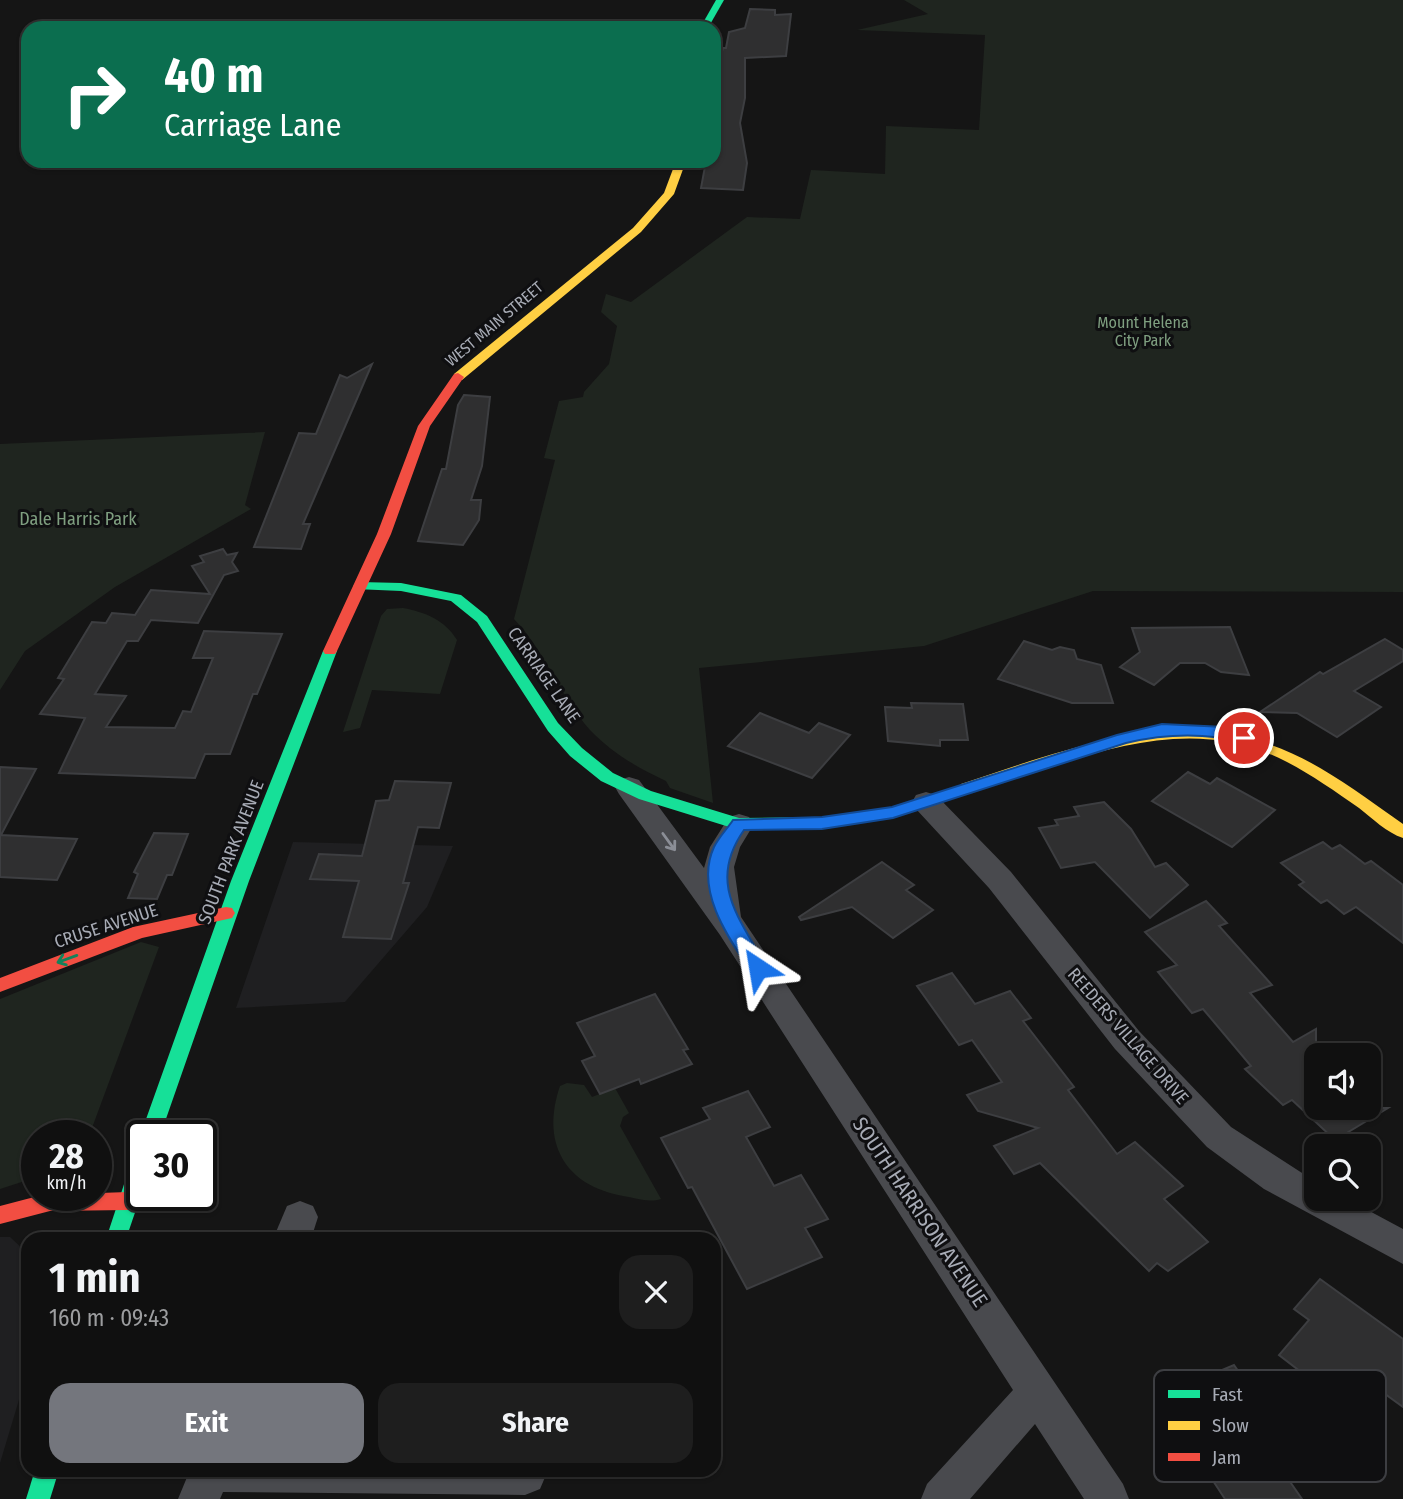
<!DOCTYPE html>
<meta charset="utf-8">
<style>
body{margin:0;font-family:"Fira Sans Condensed",sans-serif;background:#1e1e1e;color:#f1f3f6;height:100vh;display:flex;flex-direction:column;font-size:26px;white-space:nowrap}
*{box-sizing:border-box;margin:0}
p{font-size:23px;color:#9c9d9f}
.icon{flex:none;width:38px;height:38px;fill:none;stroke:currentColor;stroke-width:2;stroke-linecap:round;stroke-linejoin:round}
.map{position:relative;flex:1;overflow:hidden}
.panel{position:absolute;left:21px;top:1232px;width:700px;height:245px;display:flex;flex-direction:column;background:#101010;border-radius:21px;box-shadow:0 2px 5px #0004,0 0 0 2px #303030}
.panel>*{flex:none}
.hud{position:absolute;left:21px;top:21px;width:700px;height:147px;border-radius:21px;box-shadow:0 2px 5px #0004,0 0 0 2px #303030;background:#0b6e4f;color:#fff;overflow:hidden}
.controls{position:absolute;left:1304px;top:1043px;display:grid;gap:14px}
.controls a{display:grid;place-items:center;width:77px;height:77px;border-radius:14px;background:#101010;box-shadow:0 2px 5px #0004,0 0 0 2px #303030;font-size:35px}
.speed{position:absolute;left:21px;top:1120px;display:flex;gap:14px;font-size:35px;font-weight:700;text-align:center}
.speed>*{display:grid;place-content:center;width:91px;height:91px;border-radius:50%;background:#101010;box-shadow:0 2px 5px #0004,0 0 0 2px #303030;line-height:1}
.speed small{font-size:18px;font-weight:400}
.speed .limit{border:4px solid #111;border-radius:10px;background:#fff;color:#111}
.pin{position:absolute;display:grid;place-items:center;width:60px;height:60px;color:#fff;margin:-30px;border:4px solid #fff;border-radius:50%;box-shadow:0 2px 7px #0007}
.me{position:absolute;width:77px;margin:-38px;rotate:327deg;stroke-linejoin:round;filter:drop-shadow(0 0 5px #0008)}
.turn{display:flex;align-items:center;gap:24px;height:147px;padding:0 28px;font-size:32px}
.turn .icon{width:91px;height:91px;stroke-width:2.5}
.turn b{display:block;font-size:49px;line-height:60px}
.round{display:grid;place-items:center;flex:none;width:74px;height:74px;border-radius:21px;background:#1e1e1e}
.head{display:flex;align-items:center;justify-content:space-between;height:119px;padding:0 28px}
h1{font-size:42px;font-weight:700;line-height:52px}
.action{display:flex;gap:14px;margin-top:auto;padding:14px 28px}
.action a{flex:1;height:80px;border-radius:21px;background:#74767d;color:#fff;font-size:28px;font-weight:700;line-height:80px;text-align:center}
.action a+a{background:#1e1e1e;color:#f1f3f6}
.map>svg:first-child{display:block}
.built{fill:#1f1f21}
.green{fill:#1f251f}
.building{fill:#2f2f30;stroke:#3d3e41;stroke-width:2}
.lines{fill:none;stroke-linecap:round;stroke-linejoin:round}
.street{fill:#494a4e;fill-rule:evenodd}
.fast{fill:#16e098;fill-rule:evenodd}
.slow{fill:#ffcf43;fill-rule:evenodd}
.jam{fill:#f24e42;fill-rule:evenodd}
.oneway{stroke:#8b8e96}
.oneway2{stroke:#13825b}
.route{fill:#1a73e8;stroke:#114b97;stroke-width:2}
.labels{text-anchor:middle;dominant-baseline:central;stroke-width:6;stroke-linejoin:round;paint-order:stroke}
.far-park-label{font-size:16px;fill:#7f9f80;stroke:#0f0f11}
.far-street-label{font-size:16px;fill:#a7abb5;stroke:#0f0f11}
.park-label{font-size:18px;fill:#7f9f80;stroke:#0f0f11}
.street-label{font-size:18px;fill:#a7abb5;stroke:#0f0f11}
.near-street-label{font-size:21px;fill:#a7abb5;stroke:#0f0f11}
.key{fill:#0f0f11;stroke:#3d3e42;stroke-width:2}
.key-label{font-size:19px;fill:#a7abb5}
</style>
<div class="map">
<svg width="1403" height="1499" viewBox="0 0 1403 1499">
<rect width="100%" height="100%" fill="#151515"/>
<g class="built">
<polygon points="293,842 453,846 427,907 345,1002 236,1008"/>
<polygon points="0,1237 10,1237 28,1254 28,1370 0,1463"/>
</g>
<g class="green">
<path d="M 904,0 L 1403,0 L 1403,592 L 1093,591 L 924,646 L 699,668 L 713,803 L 670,788 L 666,781 C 638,768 612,753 590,730 C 560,696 545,651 514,619 L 555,460 L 544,458 L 559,401 L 583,397 L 584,392 L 609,364 L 617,326 L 601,312 L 606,294 L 631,302 L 747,217 L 800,219 L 811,170 L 885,174 L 886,126 L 979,130 L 985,35 L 857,30 L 928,14 Z"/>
<polygon points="265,432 245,505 251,509 115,587 25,651 0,690 0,444"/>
<path d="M 403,608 C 425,612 445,620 457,640 L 440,694 L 372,690 L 360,728 L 343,732 L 381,616 L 387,609 Z"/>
<polygon points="141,942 159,947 89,1136 37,1136 37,1177 0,1189 0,999"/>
<path d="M 567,1083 L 584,1085 L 592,1097 L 615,1088 L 629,1113 L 623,1117 L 620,1126 L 661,1199 C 648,1203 636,1198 623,1196 C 563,1185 541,1141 560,1086 Z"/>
</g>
<g class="building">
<polygon points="750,9 775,10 775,15 791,14 786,56 745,58 745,98 740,123 747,163 743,190 701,188 706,161 714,162 718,67 723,48 726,48 729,32 745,28"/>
<polygon points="372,364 303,524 310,524 301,549 254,547 299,433 316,434 340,375 347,378"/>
<polygon points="464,395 490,397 482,466 471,500 481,500 479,520 463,545 418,541 442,469 446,469 458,405"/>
<polygon points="223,549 227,555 237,553 232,562 238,571 224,575 198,623 151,620 138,641 127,641 95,694 126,696 106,727 175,728 183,711 191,712 213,658 193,658 204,631 282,634 257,694 253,694 230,754 205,754 195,778 59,773 85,718 40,714 64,679 58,678 92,622 106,623 112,613 135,615 151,590 210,594 192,566 204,562 200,556"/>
<polygon points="1230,627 1249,675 1221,672 1205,663 1180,663 1154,685 1120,667 1140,652 1132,628"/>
<polygon points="1385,639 1403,650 1403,661 1354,691 1381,707 1337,737 1297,713 1260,712 1320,672 1323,674"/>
<polygon points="1024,641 1052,650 1060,647 1074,650 1077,659 1101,665 1113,703 1072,703 998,679"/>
<polygon points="911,703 963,704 968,740 940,740 940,746 888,741 885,707 912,708"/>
<polygon points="760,713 809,733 819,723 850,735 812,778 728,746"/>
<polygon points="0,767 36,769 1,835 77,839 57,880 0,877"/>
<polygon points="1188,772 1210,784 1217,778 1275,810 1232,847 1152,801"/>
<polygon points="395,781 451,783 439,828 418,827 403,883 409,883 391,939 343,937 359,881 310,879 319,854 362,856 376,801 389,800"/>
<polygon points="1104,802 1131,829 1155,867 1166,863 1188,885 1150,918 1095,862 1061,868 1039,828 1058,825 1055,820 1079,816 1074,807"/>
<polygon points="154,833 188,834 172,875 167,875 157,899 128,898 138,874 134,872"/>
<polygon points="1323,842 1332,849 1340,845 1365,864 1371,861 1403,885 1403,943 1356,907 1344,914 1327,900 1321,903 1299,885 1304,882 1281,863"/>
<polygon points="882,862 914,885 906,890 933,910 893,938 852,907 801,920 799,917"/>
<polygon points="1206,901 1227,923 1219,926 1272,985 1250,993 1293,1042 1316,1029 1316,1108 1388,1108 1335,1140 1292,1100 1283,1105 1245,1069 1251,1066 1203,1009 1192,1013 1158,972 1177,965 1145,932"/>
<polygon points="952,973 975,1004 1010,991 1031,1018 1023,1021 1074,1087 1068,1090 1117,1154 1135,1142 1183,1186 1164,1199 1208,1242 1168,1271 1157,1263 1149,1271 1040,1163 1014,1174 994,1146 1038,1128 978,1111 967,1095 1002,1082 972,1040 959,1045 917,986"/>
<polygon points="655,994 688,1049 683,1050 692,1064 641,1084 639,1079 600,1094 582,1061 595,1056 577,1023"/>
<polygon points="748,1091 770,1127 746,1137 774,1186 801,1175 828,1219 805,1228 822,1257 747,1289 692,1187 688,1188 661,1138 710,1119 703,1108"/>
<polygon points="1320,1279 1403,1339 1403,1407 1352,1370 1331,1395 1279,1355 1309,1320 1294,1309"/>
<polygon points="1234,1365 1282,1434 1263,1443 1302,1499 1225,1499 1202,1464 1211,1460 1167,1393"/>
</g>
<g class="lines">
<g class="street">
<polygon points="629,777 639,780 704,868 710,847 729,817 739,814 749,817 754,824 740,847 734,867 741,917 1123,1484 1129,1499 1084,1499 1035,1424 970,1499 921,1499 927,1484 1013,1390 720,935 619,794 615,787 619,780"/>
<polygon points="926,792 936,795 1011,872 1139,1031 1231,1127 1316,1182 1316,1199 1347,1199 1403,1229 1403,1264 1264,1189 1207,1147 1115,1049 989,888 916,809 912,802 916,795"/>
<polygon points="300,1201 313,1206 318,1217 311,1239 273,1239 287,1206"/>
<polygon points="190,1470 544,1470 546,1475 540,1489 525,1495 223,1492 220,1499 178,1499"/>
</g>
<g class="fast">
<polygon points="716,0 724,0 708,28 700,28"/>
<polygon points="360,582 401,583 461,595 487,616 558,723 582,748 613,773 651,791 739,818 822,817 892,807 967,783 975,788 973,792 893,818 822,829 739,830 639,799 601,781 570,756 548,731 477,622 451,601 401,591 355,589 353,586"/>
<polygon points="330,646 337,651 249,881 160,1136 142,1136 142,1139 140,1136 231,881 323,651"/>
<polygon points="142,1152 142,1192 126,1239 106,1239 132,1160 135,1154"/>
<polygon points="35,1470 59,1470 50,1499 26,1499"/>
</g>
<g class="slow">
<polygon points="676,161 686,161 674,194 641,232 462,380 454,380 454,374 633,228 664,193"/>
<path d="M 1195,728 C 1288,738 1329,772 1403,824 L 1403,838 C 1387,833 1372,818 1359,808 C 1336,792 1312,775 1287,762 C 1180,706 1072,764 967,793 L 959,788 L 961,784 C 1039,758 1113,731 1195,728 Z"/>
</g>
<g class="jam">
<polygon points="458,373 464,377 430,426 391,534 337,651 335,654 325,654 323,651 377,534 418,426 454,374"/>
<polygon points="226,907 232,908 235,913 232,918 142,938 0,992 0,978 133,927"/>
<polygon points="128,1192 135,1195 138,1201 135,1207 128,1210 50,1211 0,1224 0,1206 42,1195"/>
</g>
</g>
<defs><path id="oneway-shaft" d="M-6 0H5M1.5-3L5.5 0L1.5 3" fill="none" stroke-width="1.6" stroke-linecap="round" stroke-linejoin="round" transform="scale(1.75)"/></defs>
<use class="oneway" href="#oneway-shaft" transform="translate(669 842) rotate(54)"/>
<use class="oneway2" href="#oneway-shaft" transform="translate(67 959) rotate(160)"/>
<path class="route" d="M 1162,724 L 1225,727 L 1249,734 L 1252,738 L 1244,743 C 1204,732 1165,734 1126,743 L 893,818 L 822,829 L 744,830 C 706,884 741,919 767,968 L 765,973 L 752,973 C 729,939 694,890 714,847 C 719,837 727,829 733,820 L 822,817 L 892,807 L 1117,735 Z"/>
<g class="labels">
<g class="far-park-label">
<text x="1143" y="322">Mount Helena<tspan x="1143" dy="18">City Park</tspan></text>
</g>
<g class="far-street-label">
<text transform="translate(494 324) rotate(-40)">WEST MAIN STREET</text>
</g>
<g class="park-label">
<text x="78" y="519">Dale Harris Park</text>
</g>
<g class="street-label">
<text transform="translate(544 675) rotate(55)">CARRIAGE LANE</text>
<text transform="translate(231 852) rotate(-69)">SOUTH PARK AVENUE</text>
<text transform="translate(106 926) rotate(-18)">CRUSE AVENUE</text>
<text transform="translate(1128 1036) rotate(49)">REEDERS VILLAGE DRIVE</text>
</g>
<g class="near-street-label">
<text transform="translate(920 1212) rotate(56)">SOUTH HARRISON AVENUE</text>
</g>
</g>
<rect x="1154" y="1370" width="232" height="112" rx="10" class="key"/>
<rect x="1168" y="1390" width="32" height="8" fill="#16e098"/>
<rect x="1168" y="1421" width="32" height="9" fill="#ffcf43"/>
<rect x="1168" y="1453" width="32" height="8" fill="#f24e42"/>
<g class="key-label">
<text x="1212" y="1401">Fast</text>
<text x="1212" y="1432">Slow</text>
<text x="1212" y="1464">Jam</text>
</g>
</svg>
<div class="controls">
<a><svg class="icon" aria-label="sound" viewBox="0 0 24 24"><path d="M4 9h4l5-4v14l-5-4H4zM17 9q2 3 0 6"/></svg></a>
<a><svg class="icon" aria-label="search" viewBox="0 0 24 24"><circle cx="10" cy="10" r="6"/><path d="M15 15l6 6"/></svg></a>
</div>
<div class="speed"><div>28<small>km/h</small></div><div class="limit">30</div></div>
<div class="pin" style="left:1244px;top:738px;background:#d93025"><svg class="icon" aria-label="arrive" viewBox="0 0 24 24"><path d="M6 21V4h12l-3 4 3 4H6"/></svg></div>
<svg class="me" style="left:758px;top:968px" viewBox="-20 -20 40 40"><path d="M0-17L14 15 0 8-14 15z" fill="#1a73e8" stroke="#fff" stroke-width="4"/></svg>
<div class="hud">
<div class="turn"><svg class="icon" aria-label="right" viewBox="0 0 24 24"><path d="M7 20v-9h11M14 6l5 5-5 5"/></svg><div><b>40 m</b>Carriage Lane</div></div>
</div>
<section class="panel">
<div class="head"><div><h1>1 min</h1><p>160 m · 09:43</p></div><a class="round"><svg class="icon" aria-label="close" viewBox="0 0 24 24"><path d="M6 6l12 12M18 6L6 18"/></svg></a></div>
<div class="action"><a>Exit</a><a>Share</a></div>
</section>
</div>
